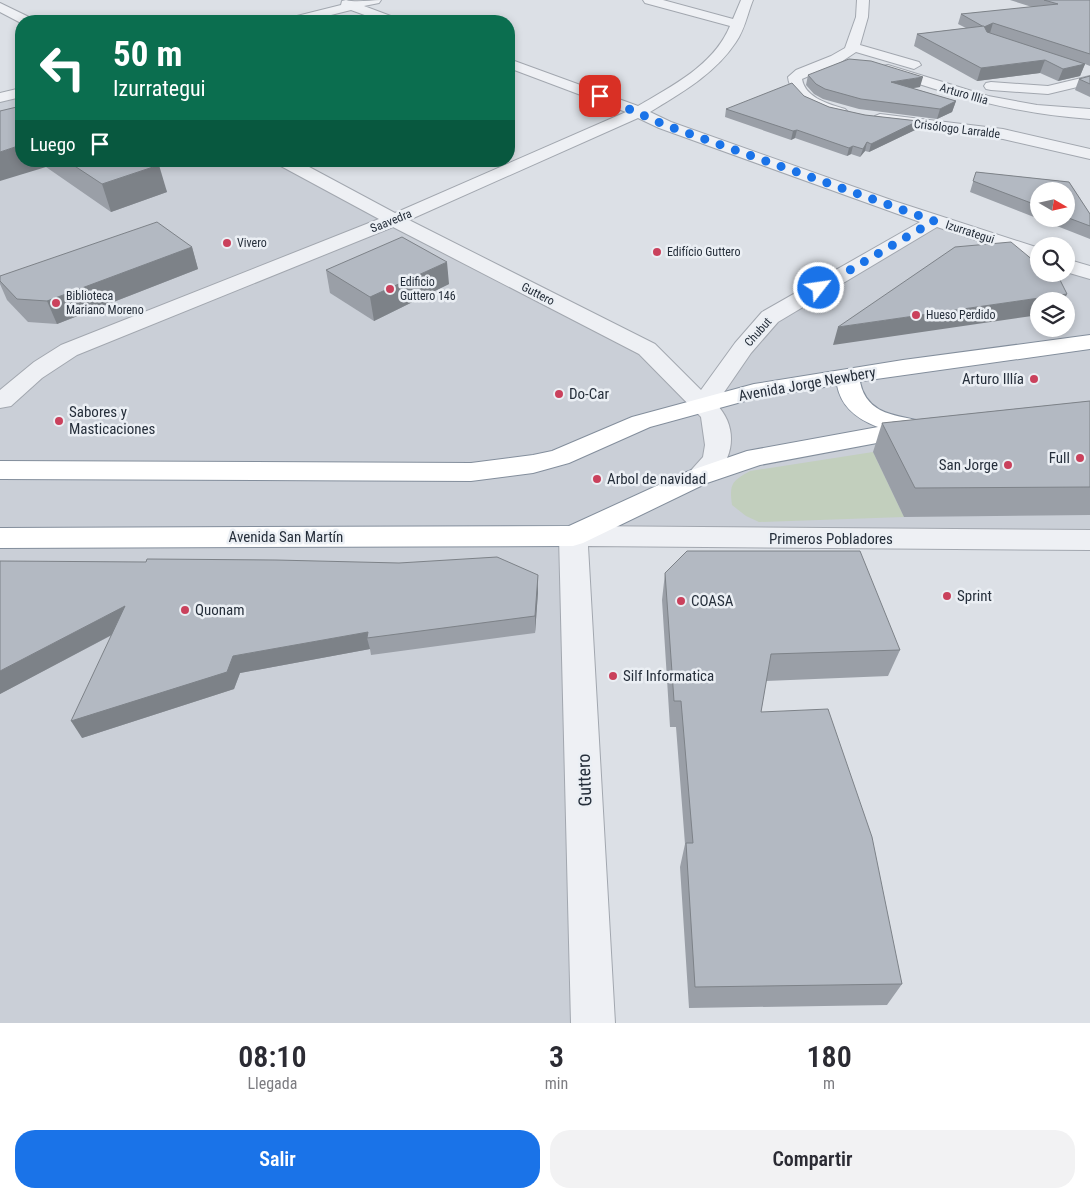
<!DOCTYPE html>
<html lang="es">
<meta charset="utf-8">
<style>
body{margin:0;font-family:"Roboto Condensed",sans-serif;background:#f2f2f3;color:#2b2b33;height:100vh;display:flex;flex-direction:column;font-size:19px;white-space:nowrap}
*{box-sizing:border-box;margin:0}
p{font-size:16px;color:#7c7c81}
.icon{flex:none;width:28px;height:28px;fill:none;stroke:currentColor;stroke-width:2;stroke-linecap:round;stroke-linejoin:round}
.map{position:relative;height:1023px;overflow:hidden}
.details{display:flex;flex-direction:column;background:#fff;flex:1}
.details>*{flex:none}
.banner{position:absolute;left:15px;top:15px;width:500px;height:152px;border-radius:20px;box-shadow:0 2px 8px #0003;background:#0b6e4f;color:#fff;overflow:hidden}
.needle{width:32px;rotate:99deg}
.buttons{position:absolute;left:1030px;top:182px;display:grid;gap:10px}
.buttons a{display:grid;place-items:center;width:45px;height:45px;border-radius:50%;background:#fff;box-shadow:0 2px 8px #0003;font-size:25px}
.pin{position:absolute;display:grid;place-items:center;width:42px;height:42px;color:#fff;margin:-21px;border-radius:10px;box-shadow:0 2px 8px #0006}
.me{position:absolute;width:55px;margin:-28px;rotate:60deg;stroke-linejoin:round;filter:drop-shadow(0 0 4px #0008)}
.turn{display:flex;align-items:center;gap:18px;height:105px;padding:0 15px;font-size:22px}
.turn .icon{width:65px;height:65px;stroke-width:2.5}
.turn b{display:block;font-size:35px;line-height:42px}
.then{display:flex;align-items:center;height:48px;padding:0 15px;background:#0003;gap:10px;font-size:19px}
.eta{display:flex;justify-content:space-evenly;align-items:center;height:85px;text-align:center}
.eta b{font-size:30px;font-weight:600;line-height:35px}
.button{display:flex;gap:10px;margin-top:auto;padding:10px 15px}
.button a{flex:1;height:58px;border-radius:20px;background:#1a73e8;color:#fff;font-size:20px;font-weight:600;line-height:58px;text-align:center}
.button a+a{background:#f2f2f3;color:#2b2b33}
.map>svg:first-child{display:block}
.built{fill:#cacfd7;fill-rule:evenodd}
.green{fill:#c2cfbd}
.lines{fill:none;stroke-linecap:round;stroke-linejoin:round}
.minor-casing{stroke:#a2a7af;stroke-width:2}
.highway-casing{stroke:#838e9c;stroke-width:2}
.minor{fill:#eef0f4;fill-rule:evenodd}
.highway{fill:#fff;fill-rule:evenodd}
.wall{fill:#9a9fa7;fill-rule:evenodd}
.shaded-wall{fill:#7d8288}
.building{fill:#b3b9c2;stroke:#7d8288}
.route{stroke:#1a73e8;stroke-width:9;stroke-dasharray:0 16.2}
.poi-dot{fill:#ca415c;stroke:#ebeff4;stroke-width:2}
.labels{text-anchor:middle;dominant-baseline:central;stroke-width:5;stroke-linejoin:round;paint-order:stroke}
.far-street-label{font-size:12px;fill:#262f3b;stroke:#ebeff4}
.far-poi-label{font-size:12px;fill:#262f3b;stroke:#ebeff4;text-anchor:start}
.poi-label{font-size:15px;fill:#262f3b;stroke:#ebeff4;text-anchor:start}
.street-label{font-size:15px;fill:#262f3b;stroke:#ebeff4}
.near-street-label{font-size:18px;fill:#262f3b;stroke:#ebeff4}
</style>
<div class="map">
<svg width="1090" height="1023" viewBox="0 0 1090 1023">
<rect width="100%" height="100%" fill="#dce0e6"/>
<path class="built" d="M 21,92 L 21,161 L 285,161 L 647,349 L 704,403 L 770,317 L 934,221 L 1039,255 L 1039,274 L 1066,274 L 1066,265 L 1090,273 L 1090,540 L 573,536 L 593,1023 L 0,1023 L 0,98 ZM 1039,301 L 1066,301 L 1066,329 L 1039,329 Z"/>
<path class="green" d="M 873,452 L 904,517 L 759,522 L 746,516 L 732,505 C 729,484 732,481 750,471 Z"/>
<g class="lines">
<g class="minor-casing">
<g id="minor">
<path d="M 346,0 C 356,3 370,0 381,0 L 379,3 L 364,6 L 396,18 L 398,21 L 381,21 L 351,10 L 307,21 L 287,21 L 289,18 L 341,5 L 342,1 Z"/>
<path d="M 643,0 L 663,0 L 733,19 L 741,0 L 753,0 C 747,15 745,29 736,42 C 715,74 681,93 650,112 L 671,122 L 894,201 L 1039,248 L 1039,261 L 937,227 L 778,322 L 751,353 L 716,404 C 736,424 736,454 716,474 C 707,484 702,487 689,483 L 685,477 L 703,457 L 705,445 L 701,417 L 639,354 L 393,227 L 77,355 L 42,378 L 11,406 L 0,408 L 0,390 L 34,362 L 61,345 L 379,219 L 279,165 L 277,161 L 298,161 L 395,213 L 626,112 L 509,68 L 509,59 L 638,106 C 672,86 714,65 730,26 L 645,3 ZM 638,118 L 659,128 L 920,222 L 762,312 L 735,343 L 701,390 L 655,344 L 409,220 Z"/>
<path d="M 857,0 L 869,0 L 868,17 L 860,45 L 919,62 L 921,65 L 914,69 L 856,52 L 841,62 L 802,79 C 805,98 829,104 845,109 L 848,112 L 845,115 C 824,121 790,99 788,77 L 796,70 L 831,56 L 845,48 L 856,17 Z"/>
<polygon points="0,3 31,18 33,21 21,21 21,23 0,12"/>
<path d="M 888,65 L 988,96 L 1037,105 L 1090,109 L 1090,119 C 1018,114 951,96 883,72 L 881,69 L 883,66 Z"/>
<polygon points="1090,76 1090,84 1048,94 991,90 986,89 984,86 986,83 991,82 1048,86"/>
<polygon points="21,88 21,97 0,102 0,93"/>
<polygon points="880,114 1003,129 1090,149 1090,159 1003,139 875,122 872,119 875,116"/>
<polygon points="1066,259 1090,266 1090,279 1066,272"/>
<polygon points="573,526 1090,530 1090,550 588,546 615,1023 571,1023 559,536 563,529"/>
</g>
</g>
<g class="highway-casing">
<path id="highway" d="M 1090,335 L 1090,349 L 862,381 L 860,382 C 867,416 898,415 925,422 L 928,428 L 925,434 L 760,465 L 707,483 L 583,543 L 573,546 L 0,548 L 0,528 L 569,526 L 689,471 L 747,451 L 878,427 C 857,419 841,407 837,385 L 756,398 L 650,427 L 569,463 L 533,473 L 471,481 L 0,479 L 0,461 L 471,463 L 533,455 L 552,451 L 632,417 L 754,384 L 903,360 Z"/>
</g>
<use href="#minor" class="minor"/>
<use href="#highway" class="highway"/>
</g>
<g class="wall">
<polygon points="1010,0 1090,0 1090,66 1085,64 1080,76 1058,81 1040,73 977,81 914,46 917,34 966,28 958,24 961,14 1032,7"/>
<polygon points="808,75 920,87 912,88 956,101 952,112 937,119 859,109 823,99 814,94 806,85"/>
<polygon points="1090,76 1090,97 1075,90 1079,79"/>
<polygon points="804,96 829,107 865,115 918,121 915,130 869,152 865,151 860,157 851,154 847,156 795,138 791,140 725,117 726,109"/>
<polygon points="21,161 153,161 167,192 111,212 46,167"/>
<path d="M 976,172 L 1069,182 L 1090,214 L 1090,239 L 970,192 ZM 1039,191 L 1066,191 L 1066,219 L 1039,219 Z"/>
<polygon points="192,247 198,269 57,324 28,322 7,300 0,284 0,276"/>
<polygon points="326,270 449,284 374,321 330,293"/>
<polygon points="1090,401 1090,515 904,517 873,452 882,423"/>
<polygon points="0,561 538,575 538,592 535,633 371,655 370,649 240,673 234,689 82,738 112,635 0,694"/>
<polygon points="665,573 900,650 888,676 766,681 761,712 902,984 887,1005 689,1008 680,867 685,844 676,727 670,727 662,600"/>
</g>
<g class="shaded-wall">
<polygon points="993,23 990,33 981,37 984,27"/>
<polygon points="1045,60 1040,73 977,81 981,68"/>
<polygon points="1085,64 1080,76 1058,81 1063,69"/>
<polygon points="923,77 920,87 888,92 891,82"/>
<polygon points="956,101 952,112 937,119 940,109"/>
<polygon points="918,121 915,130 869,152 871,144"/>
<polygon points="797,130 795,138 791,140 793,131"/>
<polygon points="867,142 865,151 860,157 863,149"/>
<polygon points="21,145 21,161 44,161 46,167 0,181 0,152"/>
<polygon points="853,146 851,154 847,156 849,148"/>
<polygon points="159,165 167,192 111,212 102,184"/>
<polygon points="192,247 198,269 57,324 47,301"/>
<polygon points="447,262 449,284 374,321 370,297"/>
<polygon points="1067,294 1064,301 1039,301 1039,315 833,345 838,327"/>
<polygon points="538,575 538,592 535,633 535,616"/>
<polygon points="125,606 134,623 0,694 0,671"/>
<polygon points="368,632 367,638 370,649 240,673 234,689 82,738 71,721 233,656"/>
</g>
<g class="building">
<polygon points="1044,0 1090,0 1090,54 993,23 984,27 961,14 1058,4"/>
<polygon points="984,26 987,32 1085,64 1063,69 1045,60 981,68 917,34"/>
<polygon points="849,59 871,61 923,77 891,82 956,101 940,109 861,99 825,89 816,84 808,75"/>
<polygon points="1090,76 1090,84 1079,79"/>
<polygon points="792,83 804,96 829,107 865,115 918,121 871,144 867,142 863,149 853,146 849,148 797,130 793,131 726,109"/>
<polygon points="21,106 21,145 0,152 0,111"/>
<polygon points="67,161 153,161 159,165 102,184"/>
<polygon points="976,172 1069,182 1090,214 1090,226 1066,217 1066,191 1039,191 1039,206 973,181"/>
<polygon points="157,222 192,247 47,301 17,299 0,281 0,276"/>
<polygon points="402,237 447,262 370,297 326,270"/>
<polygon points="1011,242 1034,261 1039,262 1039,274 1057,274 1067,294 838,327 955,247"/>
<polygon points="1090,401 1090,487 915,488 882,423"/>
<polygon points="687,551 860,551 900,650 771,654 761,712 828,709 872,837 902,984 695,987 686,843 693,843 681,701 674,701 665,573"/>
<polygon points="497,557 538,575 535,616 367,638 368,632 233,656 227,672 71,721 125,606 0,671 0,561 146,562 147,559 276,560 399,563"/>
</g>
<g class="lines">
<polyline class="route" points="600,96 665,125 934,221 819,288"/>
</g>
<g class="poi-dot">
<circle cx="227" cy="243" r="5"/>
<circle cx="657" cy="252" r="5"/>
<circle cx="390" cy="289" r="5"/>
<circle cx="56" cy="303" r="5"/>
<circle cx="916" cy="315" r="5"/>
<circle cx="1034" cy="379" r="5"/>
<circle cx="559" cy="394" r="5"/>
<circle cx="59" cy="421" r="5"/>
<circle cx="1080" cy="458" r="5"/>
<circle cx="1008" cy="465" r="5"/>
<circle cx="597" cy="479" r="5"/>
<circle cx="947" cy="596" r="5"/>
<circle cx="681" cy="601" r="5"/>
<circle cx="185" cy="610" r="5"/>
<circle cx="613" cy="676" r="5"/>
</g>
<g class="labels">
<g class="far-street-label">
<text transform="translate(964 94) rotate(16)">Arturo Illia</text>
<text transform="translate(957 129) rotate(7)">Crisólogo Larralde</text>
<text transform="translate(391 221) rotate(-22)">Saavedra</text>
<text transform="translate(970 232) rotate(18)">Izurrategui</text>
<text transform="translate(538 294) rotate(27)">Guttero</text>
<text transform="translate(758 332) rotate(-48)">Chubut</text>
</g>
<g class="far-poi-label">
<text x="237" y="243">Vivero</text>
<text x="667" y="252">Edifício Guttero</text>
<text x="400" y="282">Edificio<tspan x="400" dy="14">Guttero 146</tspan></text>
<text x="66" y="296">Biblioteca<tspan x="66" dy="14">Mariano Moreno</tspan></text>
<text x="926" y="315">Hueso Perdido</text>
</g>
<g class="poi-label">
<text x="1024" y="379" text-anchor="end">Arturo Illía</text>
<text x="569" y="394">Do-Car</text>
<text x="69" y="412">Sabores y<tspan x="69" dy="17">Masticaciones</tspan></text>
<text x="1070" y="458" text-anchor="end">Full</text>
<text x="998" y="465" text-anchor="end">San Jorge</text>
<text x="607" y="479">Arbol de navidad</text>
<text x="957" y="596">Sprint</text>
<text x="691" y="601">COASA</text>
<text x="195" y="610">Quonam</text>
<text x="623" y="676">Silf Informatica</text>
</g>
<g class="street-label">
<text transform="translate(807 384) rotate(-10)">Avenida Jorge Newbery</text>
<text x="286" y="537">Avenida San Martín</text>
<text x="831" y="539">Primeros Pobladores</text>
</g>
<g class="near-street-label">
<text transform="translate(584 780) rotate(-92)">Guttero</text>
</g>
</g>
</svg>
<div class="buttons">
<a><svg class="needle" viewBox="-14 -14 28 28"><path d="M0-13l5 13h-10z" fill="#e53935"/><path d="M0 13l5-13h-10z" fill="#7c7c81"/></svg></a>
<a><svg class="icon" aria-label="search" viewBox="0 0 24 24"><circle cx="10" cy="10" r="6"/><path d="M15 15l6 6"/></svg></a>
<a><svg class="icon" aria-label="layers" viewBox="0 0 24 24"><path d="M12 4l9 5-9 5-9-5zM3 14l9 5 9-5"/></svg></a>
</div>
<div class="pin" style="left:600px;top:96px;background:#d93025"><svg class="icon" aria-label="arrive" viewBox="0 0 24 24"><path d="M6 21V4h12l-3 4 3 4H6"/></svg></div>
<svg class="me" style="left:819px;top:288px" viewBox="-20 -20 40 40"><circle r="17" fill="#1a73e8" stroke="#fff" stroke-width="3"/><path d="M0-11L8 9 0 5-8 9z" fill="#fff"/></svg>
<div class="banner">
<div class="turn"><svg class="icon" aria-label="left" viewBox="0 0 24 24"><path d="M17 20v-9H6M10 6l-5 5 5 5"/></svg><div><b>50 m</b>Izurrategui</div></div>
<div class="then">Luego<svg class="icon" aria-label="arrive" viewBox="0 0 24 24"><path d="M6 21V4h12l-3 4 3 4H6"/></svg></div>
</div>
</div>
<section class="details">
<div class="eta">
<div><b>08:10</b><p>Llegada</p></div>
<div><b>3</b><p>min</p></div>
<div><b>180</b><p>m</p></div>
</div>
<div class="button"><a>Salir</a><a>Compartir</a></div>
</section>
